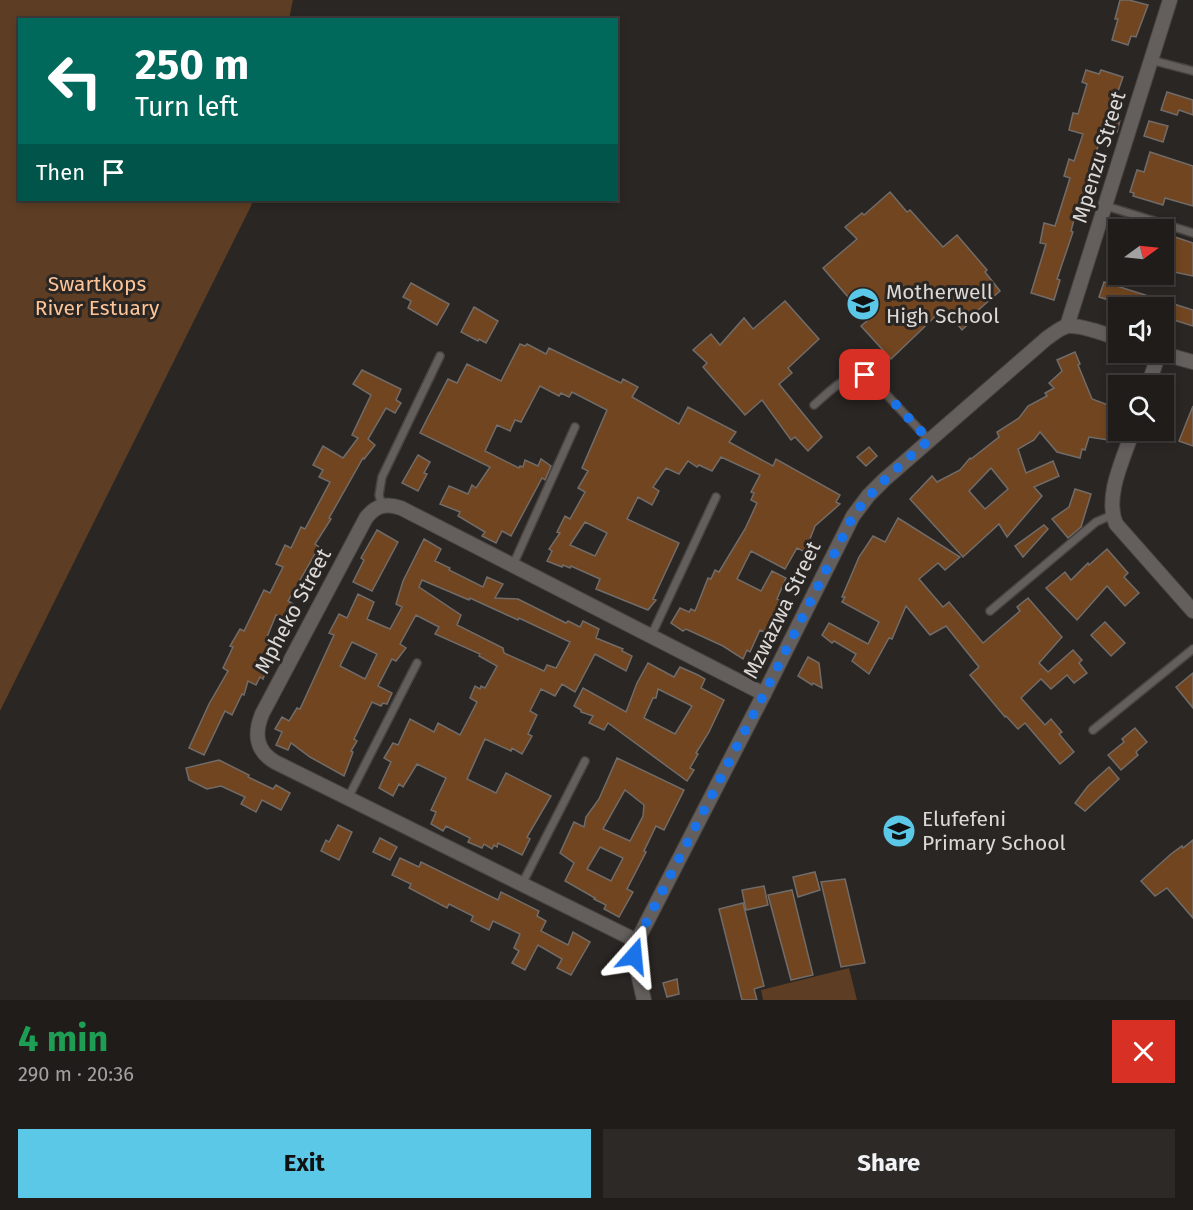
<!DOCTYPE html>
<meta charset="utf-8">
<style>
body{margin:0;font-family:"Fira Sans",sans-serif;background:#2d2927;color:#f1f3f6;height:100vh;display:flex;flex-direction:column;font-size:22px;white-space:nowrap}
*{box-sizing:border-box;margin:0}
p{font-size:20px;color:#a2a1a2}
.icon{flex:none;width:33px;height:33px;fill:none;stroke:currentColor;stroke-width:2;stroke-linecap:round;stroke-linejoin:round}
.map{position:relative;height:1000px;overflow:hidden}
.panel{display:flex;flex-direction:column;background:#201c1a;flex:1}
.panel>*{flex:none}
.hud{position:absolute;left:18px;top:18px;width:600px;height:183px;border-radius:0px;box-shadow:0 3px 9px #0003,0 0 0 2px #3d3a39;background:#00695c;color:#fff;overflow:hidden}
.needle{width:39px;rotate:75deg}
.fabs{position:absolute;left:1108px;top:219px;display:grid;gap:12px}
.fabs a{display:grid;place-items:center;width:66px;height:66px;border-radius:0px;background:#201c1a;box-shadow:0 3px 9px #0003,0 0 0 2px #3d3a39;font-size:30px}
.pin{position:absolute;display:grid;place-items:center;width:51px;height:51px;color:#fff;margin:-26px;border-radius:12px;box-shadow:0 3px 9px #0006}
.me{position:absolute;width:66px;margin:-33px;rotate:18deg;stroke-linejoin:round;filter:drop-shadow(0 0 4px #0008)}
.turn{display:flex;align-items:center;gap:21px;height:126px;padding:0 18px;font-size:27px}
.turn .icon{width:78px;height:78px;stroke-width:2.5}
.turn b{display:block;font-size:42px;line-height:51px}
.then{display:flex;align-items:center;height:57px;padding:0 18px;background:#0003;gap:12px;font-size:22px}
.round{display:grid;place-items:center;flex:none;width:63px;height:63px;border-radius:0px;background:#2d2927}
.overview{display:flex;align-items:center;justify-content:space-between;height:102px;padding:0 18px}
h1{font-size:36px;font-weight:700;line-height:45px;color:#1e9e55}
.primary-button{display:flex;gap:12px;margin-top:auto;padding:12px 18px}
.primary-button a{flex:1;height:69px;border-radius:0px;background:#5bc8e7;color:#111;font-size:24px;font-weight:700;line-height:69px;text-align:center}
.primary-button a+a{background:#2d2927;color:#f1f3f6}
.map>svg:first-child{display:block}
.green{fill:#5d3e24}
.building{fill:#704520;stroke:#716c69;stroke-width:1.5;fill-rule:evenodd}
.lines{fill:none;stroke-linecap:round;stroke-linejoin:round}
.lane-casing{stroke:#474441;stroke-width:10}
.street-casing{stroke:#474441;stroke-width:16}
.lane{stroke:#645f5c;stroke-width:7}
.street{stroke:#645f5c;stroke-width:14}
.route{stroke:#1a73e8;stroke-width:10;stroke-dasharray:0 18}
.labels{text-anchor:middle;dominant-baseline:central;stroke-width:6;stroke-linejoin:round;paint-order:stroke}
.street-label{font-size:21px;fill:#dcd9d7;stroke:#2a2623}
.park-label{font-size:21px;fill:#fdc498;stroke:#2a2623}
.poi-label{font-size:21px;fill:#dcd9d7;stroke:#2a2623;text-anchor:start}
</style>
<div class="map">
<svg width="1193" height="1000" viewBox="0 0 1193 1000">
<rect width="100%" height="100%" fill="#2a2623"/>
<g class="green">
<polygon points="0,0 293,0 289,19 20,20 20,200 253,200 251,206 0,711"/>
<polygon points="849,968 857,1000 763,1000 761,990"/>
</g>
<g class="building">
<polygon points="1120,0 1129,0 1148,5 1136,37 1131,36 1128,45 1112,40 1118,19 1115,19"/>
<polygon points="1086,70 1099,74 1101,70 1123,77 1115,100 1123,102 1117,119 1120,120 1117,132 1104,128 1093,162 1097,163 1087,204 1079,201 1071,231 1073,232 1057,279 1060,280 1054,300 1031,293 1046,244 1040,243 1044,223 1055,226 1070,178 1064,176 1069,159 1074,161 1083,134 1069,130 1073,113 1078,114 1087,84 1082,82"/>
<polygon points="1167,92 1193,100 1193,115 1179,110 1177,115 1161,110"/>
<polygon points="1149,121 1168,126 1163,142 1144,136"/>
<polygon points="1150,152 1193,166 1193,206 1165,198 1163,205 1133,196 1134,193 1130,192 1137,170 1144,172"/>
<polygon points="890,192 907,212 910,210 943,247 957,235 987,270 985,272 1000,291 975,313 977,316 962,330 950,315 947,317 941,311 891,359 861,326 868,320 823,268 857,239 845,227 862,213 864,215"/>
<polygon points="1169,235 1193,243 1193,276 1164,270 1164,252"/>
<polygon points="1104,282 1193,310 1193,326 1164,317 1164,308 1120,308 1121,304 1099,297"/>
<polygon points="411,283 449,304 437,325 408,308 411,301 403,297"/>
<polygon points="785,301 819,339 788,368 792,373 779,384 822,437 808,451 795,437 791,440 762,400 745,415 703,367 707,363 693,350 711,334 720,345 744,318 753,329"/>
<polygon points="474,307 498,321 486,343 479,339 478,341 461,332"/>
<path d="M 520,344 L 525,346 L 527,344 L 546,354 L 549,348 L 621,383 L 623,379 L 638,387 L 632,397 L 679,424 L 688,407 L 736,432 L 729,442 L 773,466 L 776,459 L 840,495 L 836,502 L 840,504 L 815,526 L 805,552 L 797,548 L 785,569 L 751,551 L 737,579 L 761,591 L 772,571 L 786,578 L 777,599 L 787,604 L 772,635 L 760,630 L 750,652 L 747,650 L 743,659 L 723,646 L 686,629 L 683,631 L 671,623 L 680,608 L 689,612 L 691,609 L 695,611 L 708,578 L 711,579 L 715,570 L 719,572 L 745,529 L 757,503 L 751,500 L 754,493 L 751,492 L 760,475 L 721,457 L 712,471 L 699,465 L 697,467 L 688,461 L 679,474 L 666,468 L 653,487 L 659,491 L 652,505 L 638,497 L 627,519 L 679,543 L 653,599 L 656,600 L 648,610 L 596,589 L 600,579 L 571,566 L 570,568 L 563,565 L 562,567 L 547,561 L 552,551 L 549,549 L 560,533 L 557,532 L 565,516 L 570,519 L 585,492 L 578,488 L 588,471 L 582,468 L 607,410 L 572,392 L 569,397 L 561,393 L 559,396 L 540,386 L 521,422 L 515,420 L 510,431 L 497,425 L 485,451 L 519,468 L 520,466 L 523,467 L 525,460 L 538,466 L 541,459 L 551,466 L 545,480 L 542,478 L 511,536 L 502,531 L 496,543 L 482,536 L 485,532 L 458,516 L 460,512 L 440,504 L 449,486 L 468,494 L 472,485 L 476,488 L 490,467 L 420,433 L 427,419 L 448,379 L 457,383 L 467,364 L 501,381 ZM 585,522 L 607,533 L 595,556 L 570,545 Z"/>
<path d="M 1075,352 L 1080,364 L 1078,365 L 1092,399 L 1116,408 L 1112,421 L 1114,421 L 1112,432 L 1110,432 L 1108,440 L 1089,437 L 1085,450 L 1082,449 L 1080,458 L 1057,452 L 1040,432 L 1034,440 L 1018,449 L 1026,473 L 1053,461 L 1059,476 L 1034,487 L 1042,496 L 1007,537 L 999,524 L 963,557 L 910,499 L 932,476 L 937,482 L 960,470 L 970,458 L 971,459 L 999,437 L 997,432 L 1019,418 L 1028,406 L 1047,396 L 1045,393 L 1054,388 L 1049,383 L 1062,371 L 1057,360 ZM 991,468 L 1008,489 L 985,509 L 969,491 Z"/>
<polygon points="362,370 401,389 396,400 401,403 395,413 386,408 368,439 375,445 364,459 363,458 329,518 331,519 315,544 319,547 288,601 297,606 287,620 276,615 265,642 275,647 263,679 260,677 256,685 248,681 244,695 242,694 232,715 225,711 204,755 189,748 209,704 228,671 223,668 233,647 230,646 240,629 244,631 264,590 270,593 283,567 276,564 285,545 291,548 301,527 305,529 330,482 319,477 323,470 313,465 323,446 343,458 358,438 352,435 371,395 353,384"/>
<polygon points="1193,406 1193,446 1179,441"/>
<polygon points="869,447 877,456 866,466 857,457"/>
<polygon points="418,455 430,462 424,473 427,474 418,491 402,483"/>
<polygon points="1075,489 1091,494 1081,527 1068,538 1052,519 1069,507"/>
<polygon points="898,518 960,557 945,570 938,563 919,579 943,607 949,602 983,643 1020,611 1017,607 1028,598 1062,637 1039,663 1048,672 1073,650 1082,660 1079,663 1087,673 1074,683 1067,675 1051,689 1041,679 1021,698 1045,725 1051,719 1062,732 1059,734 1074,752 1060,764 1025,723 1018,729 1006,716 1005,717 970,675 979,667 946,626 930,635 906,606 892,639 889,638 869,674 852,661 856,654 834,641 832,643 822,635 829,623 868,644 879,622 842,602 845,597 842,597 859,557 873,536 885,542"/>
<polygon points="1044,525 1048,529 1023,557 1015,546"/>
<polygon points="377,530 398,542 372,591 353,582 364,560 361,558"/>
<path d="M 424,539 L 441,549 L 435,561 L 450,568 L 449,570 L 483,587 L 487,577 L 503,584 L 495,598 L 518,599 L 566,623 L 568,621 L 580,627 L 583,621 L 599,629 L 596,638 L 623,649 L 622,651 L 632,656 L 626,671 L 595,654 L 575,692 L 562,684 L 555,696 L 541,689 L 530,711 L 537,715 L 528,734 L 532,736 L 522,754 L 512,748 L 511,751 L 485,739 L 467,779 L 496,793 L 506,773 L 551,796 L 527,837 L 530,839 L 522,855 L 498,843 L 497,847 L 494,845 L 492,849 L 484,844 L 482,848 L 468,842 L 470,838 L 446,826 L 443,831 L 431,824 L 436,812 L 431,810 L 446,778 L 417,764 L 403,787 L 399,784 L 393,796 L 379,788 L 391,762 L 384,758 L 393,743 L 398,745 L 410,719 L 434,732 L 438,723 L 460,735 L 477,702 L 470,698 L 475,686 L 480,689 L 481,686 L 485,688 L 497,666 L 479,656 L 480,654 L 435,634 L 439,627 L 416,615 L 400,644 L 406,648 L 396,661 L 392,659 L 378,686 L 392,693 L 387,704 L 383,703 L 381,706 L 372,702 L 354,739 L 357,741 L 351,751 L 353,752 L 344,776 L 310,757 L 291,743 L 288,750 L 276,745 L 282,732 L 275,729 L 282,717 L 289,721 L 297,708 L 300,709 L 334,635 L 329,633 L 339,614 L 347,618 L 358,594 L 374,602 L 367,619 L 390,629 L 402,607 L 396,604 L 403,581 ZM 422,580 L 469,600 L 470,598 L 518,620 L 519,618 L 570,642 L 556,668 L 547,665 L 544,671 L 504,653 L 503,648 L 457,625 L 461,615 L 419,587 ZM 352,642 L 377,654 L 365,679 L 340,666 Z"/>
<polygon points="1107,549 1128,573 1124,577 1139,593 1125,606 1107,586 1077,620 1046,588 1065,572 1071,580 1088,563 1089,565"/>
<polygon points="1105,622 1125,643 1111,656 1091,635"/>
<polygon points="808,657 819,663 822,688 813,683 812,685 798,676"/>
<path d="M 648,663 L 674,677 L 680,667 L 698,675 L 705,679 L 701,688 L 724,700 L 709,732 L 696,753 L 698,754 L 690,768 L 694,770 L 687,781 L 608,723 L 604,730 L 589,723 L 593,716 L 581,712 L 581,710 L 574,706 L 583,688 L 626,712 L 637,683 ZM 658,689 L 692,706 L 675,734 L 644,718 L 653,698 L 656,698 Z"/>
<polygon points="1193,673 1193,708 1176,687"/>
<polygon points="1135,728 1147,742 1136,752 1138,755 1121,770 1108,755 1124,742 1122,739"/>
<path d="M 617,758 L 684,790 L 664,830 L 656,826 L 644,851 L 646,852 L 627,889 L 633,892 L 619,917 L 604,909 L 606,905 L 594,899 L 595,898 L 565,881 L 574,863 L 560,853 L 574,822 L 584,827 L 586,817 L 599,799 ZM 625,790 L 644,805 L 643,816 L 630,841 L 603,829 ZM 600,847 L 623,858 L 611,881 L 587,869 Z"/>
<polygon points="219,760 249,775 248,777 273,789 276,785 290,793 281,810 262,800 256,812 241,804 245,797 221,786 207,789 189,780 186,768"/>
<polygon points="1109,767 1119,779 1085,811 1075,803 1088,786"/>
<polygon points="338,825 352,832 339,860 321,851 326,840 329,842"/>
<polygon points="380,838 397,847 390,860 373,852"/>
<polygon points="1193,840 1193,918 1167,888 1155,896 1141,881 1171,854 1182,846 1183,848"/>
<polygon points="400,858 419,867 421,862 498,900 501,892 539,911 537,916 546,921 541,931 568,945 573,932 590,942 571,975 557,968 562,959 538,945 525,970 512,963 519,951 514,948 520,934 493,921 489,930 471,921 473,916 449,904 447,908 409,888 411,884 392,875"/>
<polygon points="815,872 820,890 798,897 793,877"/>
<polygon points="845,879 865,963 841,967 821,882"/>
<polygon points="764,886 768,905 746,910 742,890"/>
<polygon points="792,890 813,975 791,980 768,895"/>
<polygon points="743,903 764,986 754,989 757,1000 742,1000 719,909"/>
<polygon points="677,979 679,994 667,997 663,983"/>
</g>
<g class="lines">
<g class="lane-casing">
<g id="lane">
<polyline points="1151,60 1193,71"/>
<polyline points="1106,206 1193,233"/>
<path d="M 814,405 C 828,393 845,374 865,375 L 871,378 L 929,440"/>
<polyline points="382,506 379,495 382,477 440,356"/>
<polyline points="513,565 575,427"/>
<polyline points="990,611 1096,522 1112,515"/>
<polyline points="651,636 716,497"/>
<polyline points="1093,730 1193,649"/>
<polyline points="348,798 417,663"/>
<polyline points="522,884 585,761"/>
</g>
</g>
<g class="street-casing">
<g id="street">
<polyline points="1067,326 1170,0"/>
<polyline points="1157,352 1193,362"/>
<polyline points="1148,386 1159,353"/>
<path d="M 1133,430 C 1124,458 1104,496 1116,524 L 1193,611"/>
<path d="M 637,941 L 275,762 C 256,751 254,734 262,714 L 366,518 C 376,505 386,503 401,508 L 764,694"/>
<path d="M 644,1000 L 634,956 L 637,941 L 764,694 L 853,516 L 868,496 L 884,480 L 1047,338 C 1053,334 1061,327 1068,326 C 1082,325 1106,334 1119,339"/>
</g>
</g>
<use href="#lane" class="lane"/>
<use href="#street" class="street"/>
</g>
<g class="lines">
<path class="route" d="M 634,956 L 637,940 L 764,694 L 853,516 C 874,487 902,464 929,440 L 871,378 L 865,375"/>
</g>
<defs>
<g id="school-disc" transform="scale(1.725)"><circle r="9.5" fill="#5bc8e7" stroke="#2a2623"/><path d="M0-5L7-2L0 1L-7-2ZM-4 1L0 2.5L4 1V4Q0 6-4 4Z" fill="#111"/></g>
</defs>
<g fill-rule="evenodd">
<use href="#school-disc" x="863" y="304"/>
<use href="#school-disc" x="899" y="831"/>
</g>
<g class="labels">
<g class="street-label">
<text transform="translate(1099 157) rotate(-73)">Mpenzu Street</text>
<text transform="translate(782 610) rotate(-64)">Mzwazwa Street</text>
<text transform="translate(293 611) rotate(-62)">Mpheko Street</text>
</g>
<g class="park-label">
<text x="97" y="284">Swartkops<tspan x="97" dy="24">River Estuary</tspan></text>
</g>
<g class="poi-label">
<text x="886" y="292">Motherwell<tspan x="886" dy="24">High School</tspan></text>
<text x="922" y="819">Elufefeni<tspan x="922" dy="24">Primary School</tspan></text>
</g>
</g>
</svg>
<div class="fabs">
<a><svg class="needle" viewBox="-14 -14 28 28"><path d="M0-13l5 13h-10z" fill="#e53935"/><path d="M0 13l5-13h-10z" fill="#a2a1a2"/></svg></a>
<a><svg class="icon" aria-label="sound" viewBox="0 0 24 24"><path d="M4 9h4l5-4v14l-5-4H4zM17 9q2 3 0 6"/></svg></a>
<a><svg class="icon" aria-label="search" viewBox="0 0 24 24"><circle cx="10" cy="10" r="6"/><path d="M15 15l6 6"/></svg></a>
</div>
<div class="pin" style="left:865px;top:375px;background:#d93025"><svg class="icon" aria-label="arrive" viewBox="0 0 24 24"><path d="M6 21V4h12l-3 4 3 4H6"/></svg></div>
<svg class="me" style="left:634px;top:956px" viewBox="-20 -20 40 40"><path d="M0-17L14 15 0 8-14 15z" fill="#1a73e8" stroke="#fff" stroke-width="4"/></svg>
<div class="hud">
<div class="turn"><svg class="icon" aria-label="left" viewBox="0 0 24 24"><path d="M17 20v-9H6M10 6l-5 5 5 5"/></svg><div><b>250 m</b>Turn left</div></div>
<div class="then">Then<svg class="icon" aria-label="arrive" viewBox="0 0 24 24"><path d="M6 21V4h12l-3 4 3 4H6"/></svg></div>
</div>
</div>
<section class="panel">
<div class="overview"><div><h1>4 min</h1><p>290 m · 20:36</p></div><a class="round" style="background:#d93025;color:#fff"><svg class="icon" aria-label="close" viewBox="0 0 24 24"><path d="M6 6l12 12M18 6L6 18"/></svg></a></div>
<div class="primary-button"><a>Exit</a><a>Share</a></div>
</section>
